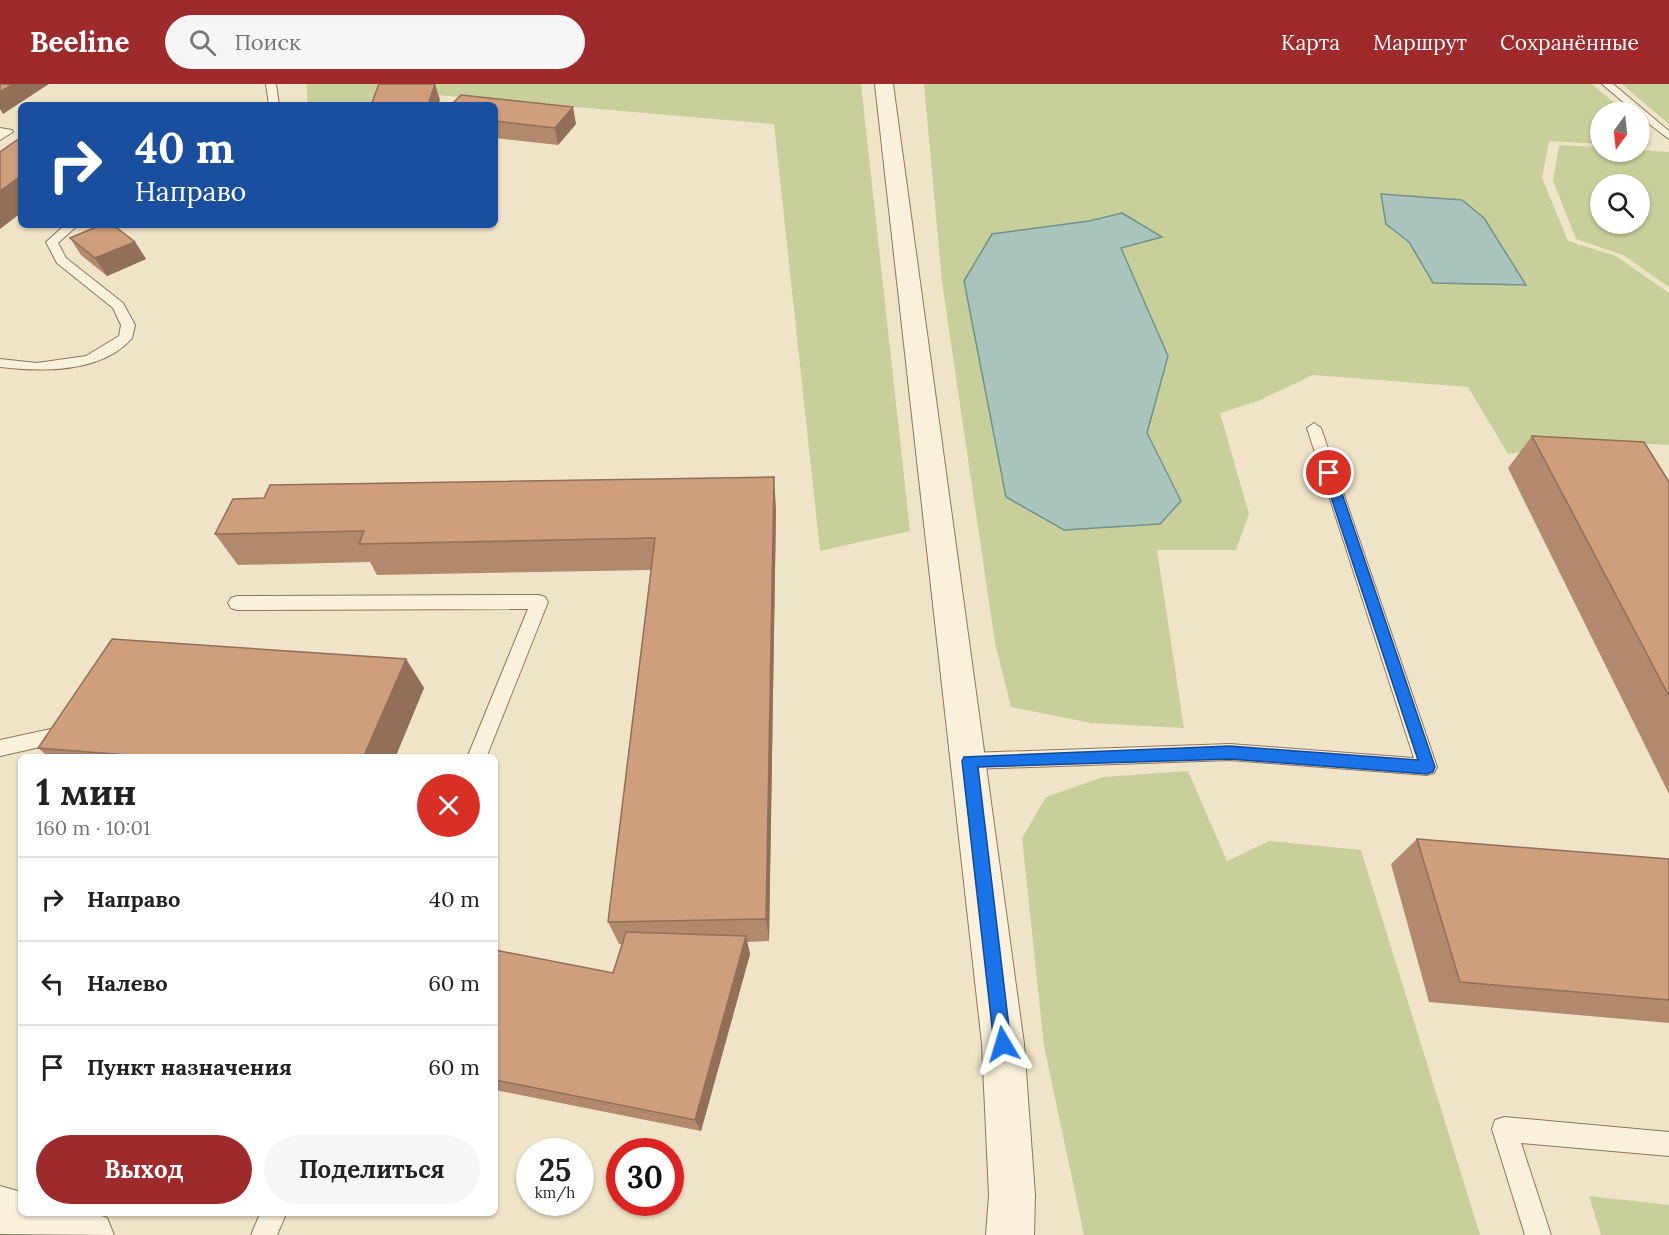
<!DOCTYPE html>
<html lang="ru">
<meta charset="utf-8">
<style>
body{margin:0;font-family:Lora,serif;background:#f6f6f6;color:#222;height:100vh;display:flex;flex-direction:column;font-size:22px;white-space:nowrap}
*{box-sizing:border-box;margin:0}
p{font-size:20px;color:#767676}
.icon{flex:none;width:33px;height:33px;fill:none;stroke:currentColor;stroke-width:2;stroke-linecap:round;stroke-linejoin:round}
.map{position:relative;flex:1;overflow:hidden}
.details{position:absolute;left:18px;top:670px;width:480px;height:462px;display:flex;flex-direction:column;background:#fff;border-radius:9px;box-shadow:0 2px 4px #0004}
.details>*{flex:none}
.banner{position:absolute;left:18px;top:18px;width:480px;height:126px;border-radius:9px;box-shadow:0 2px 4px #0004;background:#1a4fa0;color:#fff;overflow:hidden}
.needle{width:39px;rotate:195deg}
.fabs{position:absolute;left:1590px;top:18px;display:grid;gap:12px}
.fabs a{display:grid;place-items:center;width:60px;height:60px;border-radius:50%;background:#fff;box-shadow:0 2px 4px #0004;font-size:30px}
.speed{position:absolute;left:516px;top:1054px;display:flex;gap:12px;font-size:30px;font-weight:700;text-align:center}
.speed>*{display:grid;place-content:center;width:78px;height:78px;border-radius:50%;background:#fff;box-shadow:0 2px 4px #0004;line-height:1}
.speed small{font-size:15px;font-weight:400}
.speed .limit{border:9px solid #d22;background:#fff;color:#111}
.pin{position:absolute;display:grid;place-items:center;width:51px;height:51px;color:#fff;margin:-26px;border:3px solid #fff;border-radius:50%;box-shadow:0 2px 6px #0007}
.me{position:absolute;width:66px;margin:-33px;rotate:353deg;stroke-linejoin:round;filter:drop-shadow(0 0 4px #0008)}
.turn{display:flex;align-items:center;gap:21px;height:126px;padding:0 18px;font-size:27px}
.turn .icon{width:78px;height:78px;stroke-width:2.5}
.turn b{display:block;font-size:42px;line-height:51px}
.round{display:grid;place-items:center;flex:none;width:63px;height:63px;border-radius:32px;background:#f6f6f6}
.overview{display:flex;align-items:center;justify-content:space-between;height:102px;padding:0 18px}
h1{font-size:36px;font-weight:700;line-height:45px}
.action{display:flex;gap:12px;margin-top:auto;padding:12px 18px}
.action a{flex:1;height:69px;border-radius:36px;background:#9e2a2b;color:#fff;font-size:24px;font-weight:700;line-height:69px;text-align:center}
.action a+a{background:#f6f6f6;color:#222}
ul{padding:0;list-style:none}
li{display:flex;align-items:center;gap:18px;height:84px;padding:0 18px;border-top:2px solid #e0e0e0}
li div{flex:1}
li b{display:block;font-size:22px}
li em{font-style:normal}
header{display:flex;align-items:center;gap:36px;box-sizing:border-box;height:84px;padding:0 30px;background:#9e2a2b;color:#fff}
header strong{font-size:28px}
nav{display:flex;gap:33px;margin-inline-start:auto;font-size:21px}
.search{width:420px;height:54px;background:#f6f6f6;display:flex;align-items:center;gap:15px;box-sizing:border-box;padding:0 21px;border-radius:33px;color:#767676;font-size:22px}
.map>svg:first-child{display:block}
.green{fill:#c9cf9b;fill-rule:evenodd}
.water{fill:#a9c4bc;stroke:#6f938a;stroke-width:1.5}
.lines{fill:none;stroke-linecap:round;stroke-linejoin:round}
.service-casing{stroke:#8d765c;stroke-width:2}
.minor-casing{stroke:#8d765c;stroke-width:2}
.service{fill:#faf1dc;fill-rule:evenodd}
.minor{fill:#faf1dc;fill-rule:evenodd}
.wall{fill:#b2896c}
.shaded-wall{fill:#916f58}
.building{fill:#cf9f7d;stroke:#916f58;stroke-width:1.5}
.route{fill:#1a73e8;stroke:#114b97;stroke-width:1.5}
</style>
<header>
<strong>Beeline</strong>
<div class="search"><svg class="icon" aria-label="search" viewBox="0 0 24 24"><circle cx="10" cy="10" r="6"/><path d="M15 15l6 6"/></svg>Поиск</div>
<nav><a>Карта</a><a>Маршрут</a><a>Сохранённые</a></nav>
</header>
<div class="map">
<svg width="1669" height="1151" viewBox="0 0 1669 1151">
<rect width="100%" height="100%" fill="#f0e4c8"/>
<g class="green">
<polygon points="307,0 861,0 910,447 820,467 774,40 378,6 369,21 307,21"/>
<path d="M 924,0 L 1592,0 L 1625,28 L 1600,28 L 1600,60 L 1549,57 L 1542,94 L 1568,157 L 1616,172 L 1669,209 L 1669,361 L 1596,357 L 1508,370 L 1468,303 L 1313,291 L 1258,317 L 1220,329 L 1249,430 L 1236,466 L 1157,466 L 1184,644 L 1091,639 L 1011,623 L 995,559 L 942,198 ZM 1122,129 L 1161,153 L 1121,164 L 1168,271 L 1147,349 L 1181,417 L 1006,413 L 1089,137 ZM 1409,158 L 1526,200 L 1433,199 Z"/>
<polygon points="1622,0 1669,0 1669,40"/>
<path d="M 1559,61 L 1600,63 L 1600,68 L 1640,66 L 1669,68 L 1669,203 L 1623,171 L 1576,155 L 1553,97 ZM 1640,100 L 1640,140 L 1600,140 L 1600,100 Z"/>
<polygon points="1188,687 1227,777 1269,757 1361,766 1480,1151 1084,1151 1044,962 1022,754 1046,713 1103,693"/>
<polygon points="1589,1112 1669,1121 1669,1151 1601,1151"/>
</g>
<g class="water">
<polygon points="1381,110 1462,116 1484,134 1526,201 1433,199 1409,158 1386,140"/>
<polygon points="1122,129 1162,153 1121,164 1168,272 1147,349 1181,417 1160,440 1064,446 1006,413 964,197 992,150 1089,137"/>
</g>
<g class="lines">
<g class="service-casing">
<g id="service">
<polygon points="266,0 276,0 279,21 269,21"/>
<polygon points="1602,0 1613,0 1669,47 1669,55 1640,33 1640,28 1635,28"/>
<polygon points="0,44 12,46 13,48 0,56"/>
<path d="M 65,141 L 78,141 L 58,159 L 66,174 L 123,219 L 135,241 L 132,254 C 102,289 42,288 0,283 L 0,275 L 37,279 L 86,272 L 119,252 L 121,241 L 113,224 L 57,179 L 46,158 Z"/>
<polygon points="1314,339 1321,344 1437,683 1434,689 1427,691 1230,676 969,685 962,683 959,677 962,671 969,669 1230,660 1414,674 1307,344"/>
<polygon points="539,511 545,513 548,518 486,674 467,674 528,525 237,526 231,524 228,519 231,514 237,512"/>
<polygon points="69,641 76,643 79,649 76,655 0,672 0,656"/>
<polygon points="1504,1033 1669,1048 1669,1072 1521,1059 1551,1151 1525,1151 1492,1045 1495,1036"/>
<polygon points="260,1130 286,1130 277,1151 251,1151"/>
</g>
</g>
<g class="minor-casing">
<g id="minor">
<polygon points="875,0 893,0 1024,960 1035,1111 1034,1151 986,1151 989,1111 982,960"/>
<polygon points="0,1102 21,1108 21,1130 96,1130 107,1134 114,1151 0,1150"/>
</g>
</g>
<use href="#service" class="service"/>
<use href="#minor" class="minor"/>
</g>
<g class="wall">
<polygon points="495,21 576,40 558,61 495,54"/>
<polygon points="70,154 135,158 146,175 107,192 81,171"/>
<polygon points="1532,352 1669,398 1669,710 1508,384"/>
<polygon points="776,425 769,857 747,858 750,870 701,1047 495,1006 495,866 613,889 622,860 619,860 608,838 651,486 377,491 370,478 238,481 215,450"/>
<polygon points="406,575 424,604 395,674 50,674 38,664"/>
<polygon points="1417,755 1669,775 1669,939 1429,918 1391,780"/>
</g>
<g class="shaded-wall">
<polygon points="13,0 49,0 3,30 0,25 0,8"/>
<polygon points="435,0 440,16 438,21 428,21"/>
<polygon points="573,23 576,40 558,61 555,44"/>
<polygon points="21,92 21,129 0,145 0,107"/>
<polygon points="135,158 146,175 107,192 95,174"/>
<polygon points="774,393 776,425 769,857 766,835"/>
<polygon points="406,575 424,604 395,674 363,674"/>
<polygon points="746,852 750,870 701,1047 695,1036"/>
</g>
<g class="building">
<polygon points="0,0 13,0 0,8"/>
<polygon points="379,0 435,0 428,21 371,21"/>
<polygon points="461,11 573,23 555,44 495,37 495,21 451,21"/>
<polygon points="17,56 21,57 21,92 0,107 0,68"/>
<polygon points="101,141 113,141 135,158 95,174 70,154"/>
<polygon points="1532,352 1644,358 1669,398 1669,612"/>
<polygon points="774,393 766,835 608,838 655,454 359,460 364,447 215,450 233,415 264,414 270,401"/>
<polygon points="112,555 406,575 363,674 165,674 38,664"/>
<polygon points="1417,755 1669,775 1669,916 1460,898"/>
<polygon points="626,848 746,852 695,1036 495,996 495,866 613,889"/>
</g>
<polygon class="route" points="1329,385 1335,389 1435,683 1433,688 1427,690 1230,675 978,683 1011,960 1009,967 1003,969 996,967 994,960 962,677 964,673 1230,662 1418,676 1323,389"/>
</svg>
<div class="fabs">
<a><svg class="needle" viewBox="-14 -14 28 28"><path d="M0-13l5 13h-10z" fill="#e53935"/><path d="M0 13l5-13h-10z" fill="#767676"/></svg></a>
<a><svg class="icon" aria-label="search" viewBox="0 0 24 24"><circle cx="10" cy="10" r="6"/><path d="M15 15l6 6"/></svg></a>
</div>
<div class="speed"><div>25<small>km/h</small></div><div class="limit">30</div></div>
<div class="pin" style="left:1329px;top:389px;background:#d93025"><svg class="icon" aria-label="arrive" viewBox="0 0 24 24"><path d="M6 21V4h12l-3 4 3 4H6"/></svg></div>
<svg class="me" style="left:1003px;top:960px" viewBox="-20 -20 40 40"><path d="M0-17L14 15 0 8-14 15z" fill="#1a73e8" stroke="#fff" stroke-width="4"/></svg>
<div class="banner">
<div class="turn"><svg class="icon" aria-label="right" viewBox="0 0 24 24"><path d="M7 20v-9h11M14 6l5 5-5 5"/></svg><div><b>40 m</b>Направо</div></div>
</div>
<section class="details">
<div class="overview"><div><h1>1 мин</h1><p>160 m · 10:01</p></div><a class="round" style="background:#d93025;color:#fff"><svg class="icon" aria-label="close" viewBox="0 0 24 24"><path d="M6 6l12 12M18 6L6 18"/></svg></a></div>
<ul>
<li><svg class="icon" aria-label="right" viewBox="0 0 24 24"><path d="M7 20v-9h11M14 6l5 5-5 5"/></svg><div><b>Направо</b></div><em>40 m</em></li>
<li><svg class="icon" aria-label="left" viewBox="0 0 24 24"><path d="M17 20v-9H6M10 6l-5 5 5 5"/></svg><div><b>Налево</b></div><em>60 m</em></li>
<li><svg class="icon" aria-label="arrive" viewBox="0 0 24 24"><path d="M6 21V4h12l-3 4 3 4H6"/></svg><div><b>Пункт назначения</b></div><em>60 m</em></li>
</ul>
<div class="action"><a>Выход</a><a>Поделиться</a></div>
</section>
</div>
